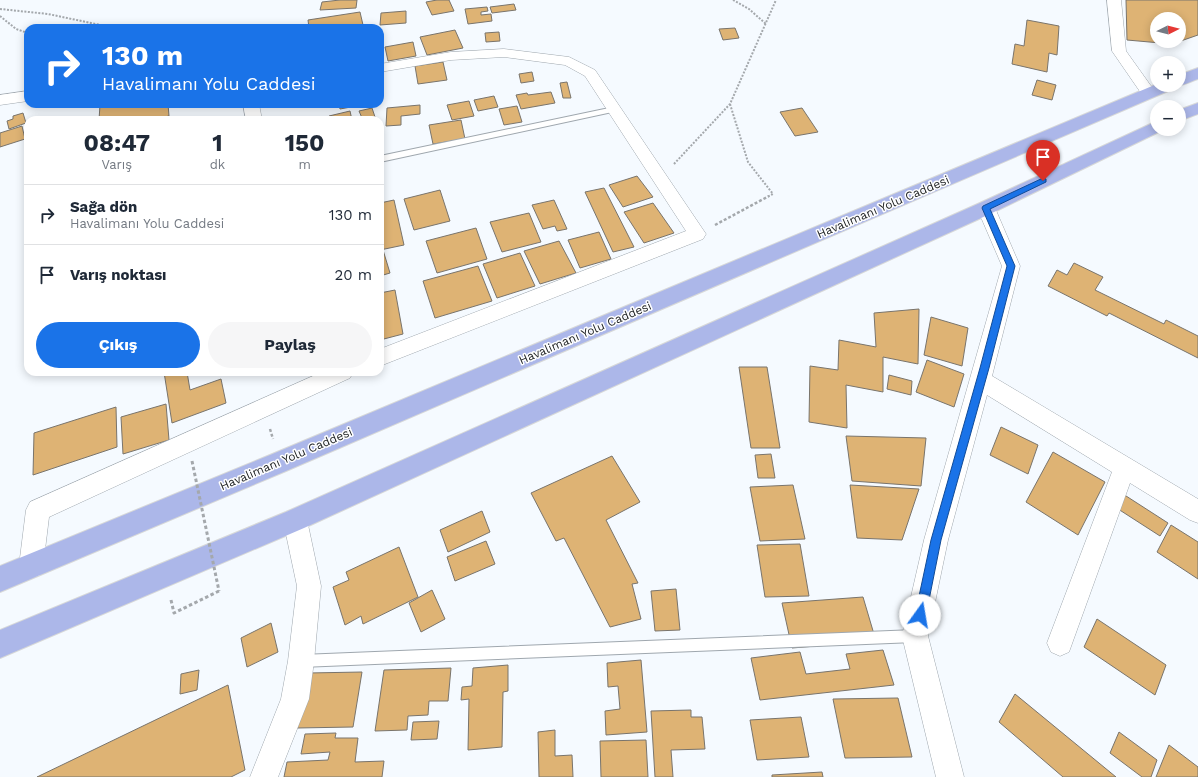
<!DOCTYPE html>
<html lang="tr">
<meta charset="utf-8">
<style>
body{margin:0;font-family:"Work Sans",sans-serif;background:#f6f6f7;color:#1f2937;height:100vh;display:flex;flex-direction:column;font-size:15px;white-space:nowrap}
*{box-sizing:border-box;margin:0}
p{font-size:13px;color:#747a83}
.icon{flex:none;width:22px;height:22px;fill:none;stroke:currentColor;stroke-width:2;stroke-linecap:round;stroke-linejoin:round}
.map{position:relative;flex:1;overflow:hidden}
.details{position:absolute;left:24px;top:116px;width:360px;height:260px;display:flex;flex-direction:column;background:#fff;border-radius:12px;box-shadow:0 2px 10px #0003}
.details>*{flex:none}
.top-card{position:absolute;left:24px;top:24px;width:360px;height:84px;border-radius:12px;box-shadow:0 2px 10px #0003;background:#1a73e8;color:#fff;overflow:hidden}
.needle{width:26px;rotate:84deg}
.buttons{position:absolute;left:1150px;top:12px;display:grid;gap:8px}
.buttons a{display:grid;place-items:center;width:36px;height:36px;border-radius:50%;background:#fff;box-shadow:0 2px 10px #0003;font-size:20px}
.pin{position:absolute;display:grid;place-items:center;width:34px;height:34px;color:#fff;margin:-41px -17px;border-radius:50% 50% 50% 0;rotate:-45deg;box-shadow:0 0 4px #0007}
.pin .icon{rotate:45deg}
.me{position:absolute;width:44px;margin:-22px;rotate:13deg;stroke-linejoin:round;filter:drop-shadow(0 0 3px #0008)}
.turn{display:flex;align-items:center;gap:14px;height:84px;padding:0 12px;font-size:18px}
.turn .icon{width:52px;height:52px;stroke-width:2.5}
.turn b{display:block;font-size:28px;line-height:34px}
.eta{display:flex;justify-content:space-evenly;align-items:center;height:68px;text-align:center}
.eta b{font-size:24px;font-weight:700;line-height:28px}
.action{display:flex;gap:8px;margin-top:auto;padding:8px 12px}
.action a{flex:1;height:46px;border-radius:24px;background:#1a73e8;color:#fff;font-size:16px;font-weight:700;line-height:46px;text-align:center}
.action a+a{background:#f6f6f7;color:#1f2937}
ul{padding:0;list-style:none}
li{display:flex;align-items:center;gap:12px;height:60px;padding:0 12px;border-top:1px solid #e0e1e3}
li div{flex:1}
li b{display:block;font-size:15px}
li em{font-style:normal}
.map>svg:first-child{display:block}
.building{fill:#deb374;stroke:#79746c;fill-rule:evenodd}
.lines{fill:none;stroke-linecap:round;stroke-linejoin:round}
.lane-casing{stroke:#9fa7ae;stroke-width:2}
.street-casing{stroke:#9fa7ae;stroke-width:1}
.highway-casing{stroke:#d7d8d8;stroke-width:2}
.path-far2{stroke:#a4a8ac;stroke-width:2;stroke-dasharray:2 1.5;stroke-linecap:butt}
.path-far1{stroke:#a4a8ac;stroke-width:2.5;stroke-dasharray:3 2;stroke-linecap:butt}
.path{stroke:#a4a8ac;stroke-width:3;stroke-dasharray:3.5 2.5;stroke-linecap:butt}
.lane{fill:#fff;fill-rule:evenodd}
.street{fill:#fff;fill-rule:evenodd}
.highway{fill:#acb7e9;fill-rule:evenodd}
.path-bridge{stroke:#a4a8ac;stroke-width:3;stroke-dasharray:3.5 2.5;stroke-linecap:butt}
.route{fill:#1a73e8;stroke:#114b97}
.labels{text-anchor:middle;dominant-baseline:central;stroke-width:3;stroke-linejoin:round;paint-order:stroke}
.street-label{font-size:12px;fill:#212427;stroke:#fff}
</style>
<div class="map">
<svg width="1198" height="777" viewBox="0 0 1198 777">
<rect width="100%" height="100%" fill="#f5faff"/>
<g class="building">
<polygon points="340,0 357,0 356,8 320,10 322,2"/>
<polygon points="437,0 449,0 454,11 432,15 426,2"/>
<path d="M 1126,0 L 1198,0 L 1198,35 L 1172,44 L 1127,40 ZM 1157,19 L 1179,19 L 1179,41 L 1157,41 Z"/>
<polygon points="514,4 516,10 492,13 490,7"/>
<polygon points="487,7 488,11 481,12 481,15 491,14 492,21 468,24 465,9"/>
<polygon points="406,11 406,23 380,25 381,13"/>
<polygon points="360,12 363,25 341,28 309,28 308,20"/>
<polygon points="1027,20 1059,26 1057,55 1049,53 1047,72 1012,64 1015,44 1024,46"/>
<polygon points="735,28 739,38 723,40 719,29"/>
<polygon points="455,30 463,48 427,55 420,37"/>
<polygon points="499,32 500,41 486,42 485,33"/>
<polygon points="413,42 416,56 388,61 385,47"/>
<polygon points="443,62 447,80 418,84 415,66"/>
<polygon points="532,72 534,81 521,83 519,74"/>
<polygon points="1037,80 1056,85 1052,100 1032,95"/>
<polygon points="567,82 571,98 563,98 560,83"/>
<polygon points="551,92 555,103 521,109 516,95 527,93 528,95"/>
<polygon points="494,96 498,107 478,111 474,100"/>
<polygon points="469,101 474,116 452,120 447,105"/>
<polygon points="106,104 168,104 169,116 149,120 99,120 100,105"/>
<polygon points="339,104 367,104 340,109"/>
<polygon points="420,105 420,114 401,116 401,125 386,126 387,108"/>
<polygon points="517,106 522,122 504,125 499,109"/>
<polygon points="372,108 376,120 354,120 362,118 359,111"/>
<polygon points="802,108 818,132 795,136 780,112"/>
<polygon points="350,111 352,120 330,120 329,116"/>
<polygon points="23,113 26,123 9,129 7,121 13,119 13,116"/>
<polygon points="461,120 465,139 433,144 429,125"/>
<polygon points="22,126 25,139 0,147 0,133"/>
<polygon points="637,176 653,197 623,207 609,185"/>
<polygon points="604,188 634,247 613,252 585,192"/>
<polygon points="440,190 450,221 414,230 404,199"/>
<polygon points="394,200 404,245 380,250 380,203"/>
<polygon points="554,200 567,229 557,231 555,226 543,229 532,205"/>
<polygon points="653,203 674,233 644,243 624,212"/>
<polygon points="529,213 541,242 502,252 490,222"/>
<polygon points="476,228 487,259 437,273 426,241"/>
<polygon points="599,232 611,259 580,268 568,240"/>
<polygon points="559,241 576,273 540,284 524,251"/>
<polygon points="383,250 390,273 380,276 380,251"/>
<polygon points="520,253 535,286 497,298 483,264"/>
<polygon points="1074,263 1103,277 1095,290 1164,324 1166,320 1198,336 1198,358 1109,313 1107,316 1048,286 1057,270 1067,275"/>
<polygon points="478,266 492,301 435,318 423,281"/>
<polygon points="395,290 403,334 380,340 380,293"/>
<polygon points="919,309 918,364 883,357 883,392 846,385 847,428 809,422 810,366 838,370 839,340 876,347 874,313"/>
<polygon points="931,317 968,328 962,366 924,355"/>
<polygon points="927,360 964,374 954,407 916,392"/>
<polygon points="739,367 767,367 780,448 751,448"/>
<polygon points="164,372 187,372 190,390 221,379 226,403 172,423"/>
<polygon points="889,375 912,381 911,395 887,389"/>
<polygon points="166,404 169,440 123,454 121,417"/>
<polygon points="116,407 117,447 33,475 34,433"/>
<polygon points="1001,427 1038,445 1028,474 990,455"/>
<polygon points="846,436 926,438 921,486 852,481"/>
<polygon points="1053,452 1105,482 1078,535 1026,502"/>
<polygon points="771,454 775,478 758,478 755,455"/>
<polygon points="612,456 640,502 606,520 638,583 632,584 641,619 610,627 564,538 556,541 531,493"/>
<polygon points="793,485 805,539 760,541 750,487"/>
<polygon points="850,485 919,489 902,540 857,538"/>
<polygon points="1123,494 1168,523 1160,536 1115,507"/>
<polygon points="482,511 490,532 448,552 440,530"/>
<polygon points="1171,525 1198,542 1198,579 1157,552"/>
<polygon points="486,541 495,564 455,581 447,557"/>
<polygon points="800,544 809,596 765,597 757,545"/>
<polygon points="399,547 418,597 363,624 361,616 345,625 333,587 349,580 346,572"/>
<polygon points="676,589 680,630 655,631 651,591"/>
<polygon points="432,590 445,619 421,632 409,603"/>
<polygon points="863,597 876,641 792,648 782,603"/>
<polygon points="1097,619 1166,665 1155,695 1084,647"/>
<polygon points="271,623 278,652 247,667 241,638"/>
<polygon points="883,650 894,685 760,700 751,658 800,652 806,674 850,669 846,654"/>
<polygon points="641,660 647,732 606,735 605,711 620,709 618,686 608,687 607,663"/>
<polygon points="508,665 508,691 503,692 502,747 468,750 469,699 461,700 462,687 472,686 473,668"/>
<polygon points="451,668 448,701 429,701 428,715 408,716 407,730 375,731 384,670"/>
<polygon points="199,670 197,690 180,694 181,674"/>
<polygon points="362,672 353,727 297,728 308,673"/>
<polygon points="228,685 245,770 231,777 37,777"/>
<polygon points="1015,694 1116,777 1063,777 999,722"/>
<polygon points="898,698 912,757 845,758 833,699"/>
<polygon points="691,710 691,717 702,717 705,749 671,750 673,777 655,777 651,711"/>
<polygon points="801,717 809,757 757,760 750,720"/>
<polygon points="439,721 437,739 411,740 413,722"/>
<polygon points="555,730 555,756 572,755 573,777 539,777 538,732"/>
<polygon points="1119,732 1157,760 1151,777 1142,777 1110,753"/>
<polygon points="336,733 335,738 358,738 355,762 384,761 382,777 284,777 287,762 328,760 330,752 301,754 305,734"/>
<polygon points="646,740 648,777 601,777 600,741"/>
<polygon points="1169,745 1198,767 1198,777 1156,777"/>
<polygon points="822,772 823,777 772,777 772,775"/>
</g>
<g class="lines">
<g class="lane-casing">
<g id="lane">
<polygon points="614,107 618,109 617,111 380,162 380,156"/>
<polygon points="915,630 919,632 921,636 919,640 915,642 301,667 297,665 295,661 297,657 301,655"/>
</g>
</g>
<g class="street-casing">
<g id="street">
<polygon points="1107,0 1121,0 1126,51 1156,93 1153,96 1148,98 1143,96 1112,51"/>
<polygon points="504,49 569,57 595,70 706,234 703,239 380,366 380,349 686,231 585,76 565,65 504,57 451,60 380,72 380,64 451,52"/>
<polygon points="28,91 28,101 0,105 0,95"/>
<polygon points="243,104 259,104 262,120 246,120"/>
<polygon points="986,202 992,204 995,208 1020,266 992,376 1198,499 1198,523 1190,520 1130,483 1069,652 1060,656 1051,652 1047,643 1112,472 987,395 948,540 928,636 964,777 936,777 902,636 924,540 1002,266 977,208 980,204"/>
<polygon points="322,372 353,372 350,378 49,517 43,566 40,575 31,578 22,575 19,566 26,510 30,502"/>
<polygon points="295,509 303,512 307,520 321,586 314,661 309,699 278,777 250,777 281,699 288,661 297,586 283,520 287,512"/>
</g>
</g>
<g class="highway-casing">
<g id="highway">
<path d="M 1198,68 L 1198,79 C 1191,81 1184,86 1177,85 L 1175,88 L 286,471 L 0,592 L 0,566 L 270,455 L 1157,84 L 1179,85 L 1179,75 Z"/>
<polygon points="1198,103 1198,114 1179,121 1179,110"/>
<polygon points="1157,121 1157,129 1163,130 992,213 304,528 0,658 0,630 286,512 980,203"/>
</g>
</g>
<g class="path-far2">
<polyline points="733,0 749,9 766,24"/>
<polyline points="0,9 48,14 115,28"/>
<polyline points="0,16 16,29 28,33"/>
<polyline points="730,104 748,162 773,194 767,197"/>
<polyline points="674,164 730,104 776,0"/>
</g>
<g class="path-far1">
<polyline points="715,225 769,196"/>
<polyline points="270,429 273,439"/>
</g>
<polyline class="path" points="171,600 174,613 219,591"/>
<use href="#lane" class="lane"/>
<use href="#street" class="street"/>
<use href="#highway" class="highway"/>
<polyline class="path-bridge" points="192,461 219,591"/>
</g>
<polygon class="route" points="1043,178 1046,179 1046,182 990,209 1015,266 989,368 941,540 926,615 924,619 920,620 916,619 915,615 931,540 980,368 1007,266 982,208 983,206"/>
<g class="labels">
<g class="street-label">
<text transform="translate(883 207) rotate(-23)">Havalimanı Yolu Caddesi</text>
<text transform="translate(585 333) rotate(-23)">Havalimanı Yolu Caddesi</text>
<text transform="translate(286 459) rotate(-23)">Havalimanı Yolu Caddesi</text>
</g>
</g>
</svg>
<div class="buttons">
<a><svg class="needle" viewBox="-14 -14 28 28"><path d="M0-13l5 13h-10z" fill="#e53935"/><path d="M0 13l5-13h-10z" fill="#747a83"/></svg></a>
<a>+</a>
<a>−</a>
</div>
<div class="pin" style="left:1043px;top:181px;background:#d93025"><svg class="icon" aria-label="arrive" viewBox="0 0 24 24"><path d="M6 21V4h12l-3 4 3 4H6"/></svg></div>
<svg class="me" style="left:920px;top:615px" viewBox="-20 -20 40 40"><circle r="19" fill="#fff"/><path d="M0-13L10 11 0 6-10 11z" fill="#1a73e8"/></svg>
<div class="top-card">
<div class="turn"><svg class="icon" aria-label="right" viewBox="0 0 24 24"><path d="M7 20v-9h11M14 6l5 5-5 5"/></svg><div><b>130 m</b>Havalimanı Yolu Caddesi</div></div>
</div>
<section class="details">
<div class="eta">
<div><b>08:47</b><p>Varış</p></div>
<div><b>1</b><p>dk</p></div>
<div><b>150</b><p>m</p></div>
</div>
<ul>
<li><svg class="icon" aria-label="right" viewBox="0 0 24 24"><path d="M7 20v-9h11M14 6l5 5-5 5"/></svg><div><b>Sağa dön</b><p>Havalimanı Yolu Caddesi</p></div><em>130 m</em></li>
<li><svg class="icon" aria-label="arrive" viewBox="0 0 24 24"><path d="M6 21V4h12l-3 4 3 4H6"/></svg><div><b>Varış noktası</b></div><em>20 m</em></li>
</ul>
<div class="action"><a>Çıkış</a><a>Paylaş</a></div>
</section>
</div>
